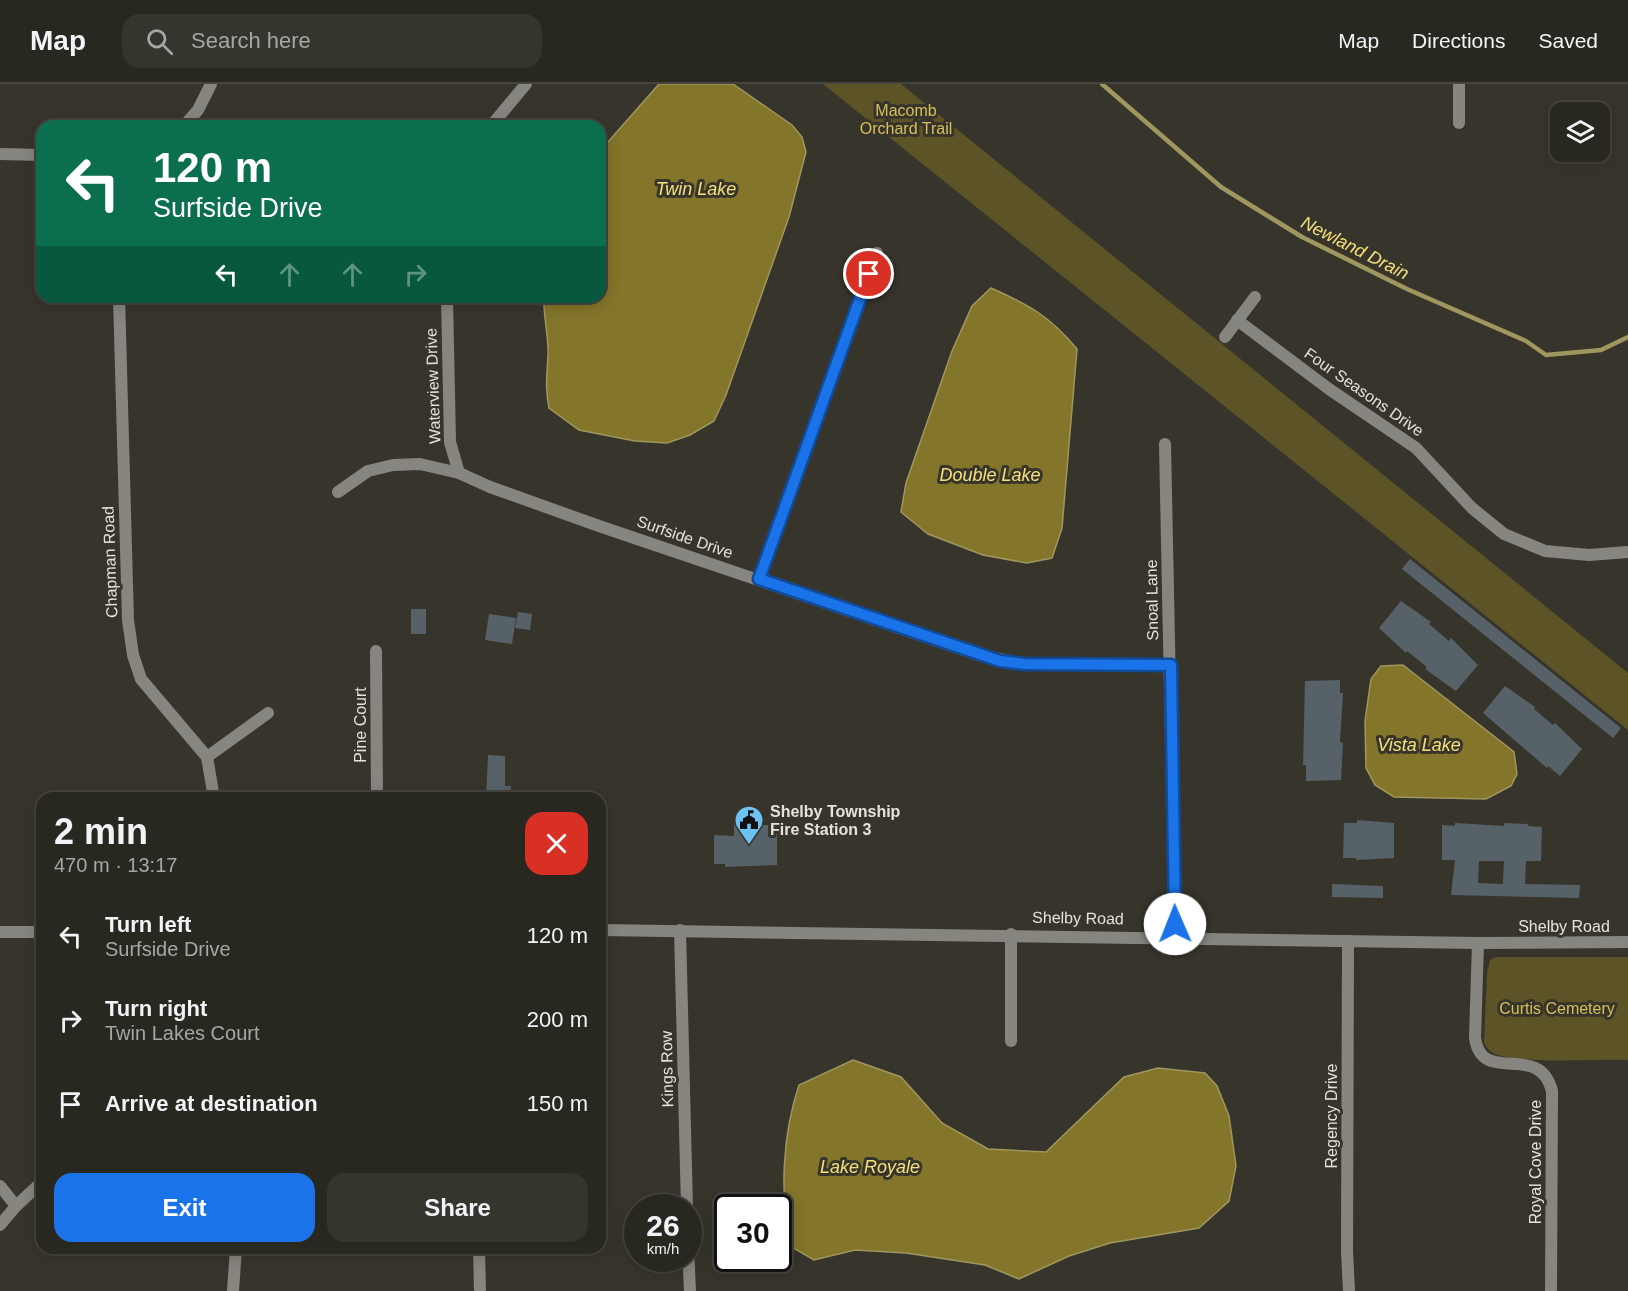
<!DOCTYPE html>
<meta charset="utf-8">
<style>
body{margin:0;font-family:Arial,sans-serif;background:#35342d;color:#f1f3f6;height:100vh;display:flex;flex-direction:column;font-size:22px;white-space:nowrap}
*{box-sizing:border-box;margin:0}
p{font-size:20px;color:#a5a6a5}
.icon{flex:none;width:33px;height:33px;fill:none;stroke:currentColor;stroke-width:2;stroke-linecap:round;stroke-linejoin:round}
.map{position:relative;flex:1;overflow:hidden}
.details{position:absolute;left:36px;top:708px;width:570px;height:462px;display:flex;flex-direction:column;background:#292820;border-radius:18px;box-shadow:0 3px 15px #0003,0 0 0 2px #45443e}
.details>*{flex:none}
.banner{position:absolute;left:36px;top:36px;width:570px;height:183px;border-radius:18px;box-shadow:0 3px 15px #0003,0 0 0 2px #45443e;background:#0b6e4f;color:#fff;overflow:hidden}
.controls{position:absolute;left:1550px;top:18px;display:grid;gap:12px}
.controls a{display:grid;place-items:center;width:60px;height:60px;border-radius:12px;background:#292820;box-shadow:0 3px 15px #0003,0 0 0 2px #45443e;font-size:30px}
.speed{position:absolute;left:624px;top:1110px;display:flex;gap:12px;font-size:30px;font-weight:700;text-align:center}
.speed>*{display:grid;place-content:center;width:78px;height:78px;border-radius:50%;background:#292820;box-shadow:0 3px 15px #0003,0 0 0 2px #45443e;line-height:1}
.speed small{font-size:15px;font-weight:400}
.speed .limit{border:3px solid #111;border-radius:9px;background:#fff;color:#111}
.pin{position:absolute;display:grid;place-items:center;width:51px;height:51px;color:#fff;margin:-26px;border:3px solid #fff;border-radius:50%;box-shadow:0 2px 6px #0007}
.me{position:absolute;width:66px;margin:-33px;rotate:359deg;stroke-linejoin:round;filter:drop-shadow(0 0 4px #0008)}
.turn{display:flex;align-items:center;gap:21px;height:126px;padding:0 18px;font-size:27px}
.turn .icon{width:78px;height:78px;stroke-width:2.5}
.turn b{display:block;font-size:42px;line-height:51px}
.lanes{display:flex;align-items:center;height:57px;padding:0 18px;background:#0003;justify-content:center;gap:30px;direction:ltr}
.lanes .off{opacity:.35}
.round{display:grid;place-items:center;flex:none;width:63px;height:63px;border-radius:18px;background:#35342d}
.summary{display:flex;align-items:center;justify-content:space-between;height:102px;padding:0 18px}
h1{font-size:36px;font-weight:600;line-height:45px}
.action{display:flex;gap:12px;margin-top:auto;padding:12px 18px}
.action a{flex:1;height:69px;border-radius:18px;background:#1a73e8;color:#fff;font-size:24px;font-weight:600;line-height:69px;text-align:center}
.action a+a{background:#35342d;color:#f1f3f6}
ul{padding:0;list-style:none}
li{display:flex;align-items:center;gap:18px;height:84px;padding:0 18px}
li div{flex:1}
li b{display:block;font-size:22px}
li em{font-style:normal}
header{display:flex;align-items:center;gap:36px;box-sizing:border-box;height:84px;padding:0 30px;background:#292820;border-bottom:2px solid #45443e}
header strong{font-size:28px}
nav{display:flex;gap:33px;margin-inline-start:auto;font-size:21px}
.search{width:420px;height:54px;background:#35342d;display:flex;align-items:center;gap:15px;box-sizing:border-box;padding:0 21px;border-radius:18px;color:#a5a6a5;font-size:22px}
.map>svg:first-child{display:block}
.green{fill:#5c5427}
.water{fill:#83752a;stroke:#a0965f;stroke-width:1.5}
.lines{fill:none;stroke-linecap:round;stroke-linejoin:round}
.stream{stroke:#a0965f;stroke-width:4.5}
.building{fill:#576268;fill-rule:evenodd}
.minor{stroke:#868580;stroke-width:12}
.tertiary{stroke:#868580;stroke-width:12}
.route-casing{stroke:#114b97;stroke-width:15}
.route{stroke:#1a73e8;stroke-width:10}
.labels{text-anchor:middle;dominant-baseline:central;stroke-width:6;stroke-linejoin:round;paint-order:stroke}
.park-label{font-size:16px;fill:#d4c058;stroke:#37352b}
.street-label{font-size:16px;fill:#e3e2dc;stroke:#37352b}
.poi-label{font-size:16px;font-weight:bold;fill:#e3e2dc;stroke:#37352b;text-anchor:start}
.water-label{font-size:18px;font-style:italic;fill:#f4e079;stroke:#37352b}
</style>
<header>
<strong>Map</strong>
<div class="search"><svg class="icon" aria-label="search" viewBox="0 0 24 24"><circle cx="10" cy="10" r="6"/><path d="M15 15l6 6"/></svg>Search here</div>
<nav><a>Map</a><a>Directions</a><a>Saved</a></nav>
</header>
<div class="map">
<svg width="1628" height="1207" viewBox="0 0 1628 1207">
<rect width="100%" height="100%" fill="#37352b"/>
<g class="green">
<polygon points="823,0 901,0 1628,589 1628,646"/>
<path d="M 1496,873 L 1628,873 L 1628,976 C 1596,975 1526,980 1498,971 C 1491,969 1488,965 1484,959 L 1487,889 L 1490,876 Z"/>
</g>
<g class="water">
<path d="M 659,0 L 733,0 L 792,41 L 802,53 L 806,68 L 789,133 L 726,311 L 714,337 L 690,351 L 667,359 L 635,357 L 579,346 L 549,324 C 545,302 547,293 548,271 C 549,252 543,233 544,213 L 600,213 L 600,67 Z"/>
<path d="M 991,204 C 1029,221 1050,232 1077,265 L 1062,444 L 1052,474 L 1027,479 L 983,471 L 928,450 L 901,428 L 906,399 L 952,267 L 972,222 Z"/>
<polygon points="1403,581 1514,668 1517,690 1511,702 1486,715 1394,713 1375,701 1366,684 1365,637 1371,595 1381,582"/>
<path d="M 853,976 L 901,993 L 942,1039 L 988,1065 L 1046,1068 L 1124,993 L 1158,984 L 1205,989 L 1217,1002 L 1229,1032 L 1236,1082 L 1229,1117 L 1199,1144 L 1110,1159 L 1069,1172 L 1019,1195 L 985,1181 L 906,1169 L 855,1166 L 814,1176 L 790,1162 C 780,1110 782,1052 799,1001 Z"/>
</g>
<g class="lines">
<polyline class="stream" points="1102,0 1221,103 1302,153 1407,205 1526,257 1546,271 1601,266 1628,253"/>
</g>
<g class="building">
<polygon points="1410,475 1621,644 1613,654 1402,485"/>
<polygon points="1401,517 1431,538 1429,540 1449,557 1451,554 1478,581 1456,607 1425,585 1427,583 1407,567 1406,569 1379,544"/>
<rect x="411" y="525" width="15" height="25"/>
<polygon points="518,528 532,530 530,546 515,544"/>
<polygon points="489,530 516,534 512,560 485,556"/>
<polygon points="1340,596 1340,609 1343,609 1340,658 1343,659 1341,696 1306,697 1306,681 1303,681 1305,597"/>
<polygon points="1505,602 1535,623 1534,625 1553,641 1555,639 1582,665 1560,692 1548,682 1547,684 1483,629"/>
<polygon points="488,671 505,672 505,702 511,702 510,714 486,714"/>
<polygon points="734,736 757,736 757,741 777,741 777,781 725,783 725,780 714,780 714,751 734,752"/>
<polygon points="1357,736 1394,739 1394,774 1356,776 1356,774 1343,774 1344,739 1357,739"/>
<path d="M 1455,739 L 1504,742 L 1504,739 L 1528,740 L 1528,742 L 1542,743 L 1541,777 L 1526,777 L 1525,800 L 1580,801 L 1579,814 L 1451,811 L 1455,776 L 1442,776 L 1442,741 L 1455,742 ZM 1479,777 L 1504,777 L 1503,800 L 1478,799 Z"/>
<polygon points="1332,800 1383,802 1383,814 1332,813"/>
</g>
<g class="lines">
<g class="minor">
<polyline points="1459,39 1459,0"/>
<polyline points="184,42 198,26 211,0"/>
<polyline points="491,42 526,0"/>
<polyline points="0,70 42,71"/>
<polyline points="119,213 128,536 133,571 141,595 207,673 214,714"/>
<polyline points="447,213 450,358 459,389"/>
<polyline points="1237,236 1329,305 1416,364 1472,424 1504,450 1545,467 1589,471 1628,468"/>
<polyline points="1225,253 1255,213"/>
<polyline points="1165,360 1175,852"/>
<polyline points="338,408 368,387 393,381 420,380 459,389 490,403 599,442 979,571 1025,580 1171,581"/>
<polyline points="759,495 877,169"/>
<polyline points="376,567 377,714"/>
<polyline points="207,673 268,629"/>
<polyline points="680,846 687,1124"/>
<polyline points="1011,850 1011,957"/>
<polyline points="1348,857 1347,1167 1349,1207"/>
<path d="M 1478,859 L 1475,954 C 1482,1003 1539,956 1552,1007 L 1551,1207"/>
<polyline points="0,1102 16,1122"/>
<polyline points="0,1141 16,1122 42,1098"/>
<polyline points="479,1164 480,1207"/>
<polyline points="688,1164 690,1207"/>
<polyline points="233,1207 236,1164"/>
</g>
<g class="tertiary">
<polyline points="600,846 1478,859 1628,858"/>
<polyline points="0,848 42,848"/>
</g>
</g>
<g class="lines">
<g class="route-casing">
<polyline id="route" points="869,190 759,495 1000,577 1025,580 1171,581 1175,840"/>
</g>
<use href="#route" class="route"/>
</g>
<defs>
<g id="civic-pin" transform="scale(1.5)"><path d="M0 17L-7.5 6A9.5 9.5 0 1 1 7.5 6Z" fill="#6dc2f3" stroke="#37352b"/><path d="M-.6-6.5H3V-4.5H.6V-3L4-1V1h2V6H-6V1h2V-1L-.6-3ZM-1.2 2.5V6h2.4V2.5Z" fill="#111"/></g>
</defs>
<g fill-rule="evenodd">
<use href="#civic-pin" x="749" y="736"/>
</g>
<g class="labels">
<g class="park-label">
<text x="906" y="26">Macomb<tspan x="906" dy="18">Orchard Trail</tspan></text>
<text x="1557" y="924">Curtis Cemetery</text>
</g>
<g class="street-label">
<text transform="translate(433 302) rotate(-92)">Waterview Drive</text>
<text transform="translate(1364 308) rotate(35)">Four Seasons Drive</text>
<text transform="translate(685 453) rotate(19)">Surfside Drive</text>
<text transform="translate(110 478) rotate(-92)">Chapman Road</text>
<text transform="translate(1152 516) rotate(-91)">Snoal Lane</text>
<text transform="translate(360 641) rotate(-90)">Pine Court</text>
<text transform="translate(1078 834) rotate(1)">Shelby Road</text>
<text x="1564" y="842">Shelby Road</text>
<text transform="translate(667 985) rotate(-91)">Kings Row</text>
<text transform="translate(1331 1032) rotate(-90)">Regency Drive</text>
<text transform="translate(1535 1078) rotate(-90)">Royal Cove Drive</text>
</g>
<g class="poi-label">
<text x="770" y="727">Shelby Township<tspan x="770" dy="18">Fire Station 3</tspan></text>
</g>
<g class="water-label">
<text x="696" y="105">Twin Lake</text>
<text transform="translate(1355 164) rotate(27)">Newland Drain</text>
<text x="990" y="391">Double Lake</text>
<text x="1419" y="661">Vista Lake</text>
<text x="870" y="1083">Lake Royale</text>
</g>
</g>
</svg>
<div class="controls">
<a><svg class="icon" aria-label="layers" viewBox="0 0 24 24"><path d="M12 4l9 5-9 5-9-5zM3 14l9 5 9-5"/></svg></a>
</div>
<div class="speed"><div>26<small>km/h</small></div><div class="limit">30</div></div>
<div class="pin" style="left:869px;top:190px;background:#d93025"><svg class="icon" aria-label="arrive" viewBox="0 0 24 24"><path d="M6 21V4h12l-3 4 3 4H6"/></svg></div>
<svg class="me" style="left:1175px;top:840px" viewBox="-20 -20 40 40"><circle r="19" fill="#fff"/><path d="M0-13L10 11 0 6-10 11z" fill="#1a73e8"/></svg>
<div class="banner">
<div class="turn"><svg class="icon" aria-label="left" viewBox="0 0 24 24"><path d="M17 20v-9H6M10 6l-5 5 5 5"/></svg><div><b>120 m</b>Surfside Drive</div></div>
<div class="lanes"><svg class="icon" aria-label="left" viewBox="0 0 24 24"><path d="M17 20v-9H6M10 6l-5 5 5 5"/></svg><svg class="icon off" aria-label="ahead" viewBox="0 0 24 24"><path d="M12 20V5M6 11l6-6 6 6"/></svg><svg class="icon off" aria-label="ahead" viewBox="0 0 24 24"><path d="M12 20V5M6 11l6-6 6 6"/></svg><svg class="icon off" aria-label="right" viewBox="0 0 24 24"><path d="M7 20v-9h11M14 6l5 5-5 5"/></svg></div>
</div>
<section class="details">
<div class="summary"><div><h1>2 min</h1><p>470 m · 13:17</p></div><a class="round" style="background:#d93025;color:#fff"><svg class="icon" aria-label="close" viewBox="0 0 24 24"><path d="M6 6l12 12M18 6L6 18"/></svg></a></div>
<ul>
<li><svg class="icon" aria-label="left" viewBox="0 0 24 24"><path d="M17 20v-9H6M10 6l-5 5 5 5"/></svg><div><b>Turn left</b><p>Surfside Drive</p></div><em>120 m</em></li>
<li><svg class="icon" aria-label="right" viewBox="0 0 24 24"><path d="M7 20v-9h11M14 6l5 5-5 5"/></svg><div><b>Turn right</b><p>Twin Lakes Court</p></div><em>200 m</em></li>
<li><svg class="icon" aria-label="arrive" viewBox="0 0 24 24"><path d="M6 21V4h12l-3 4 3 4H6"/></svg><div><b>Arrive at destination</b></div><em>150 m</em></li>
</ul>
<div class="action"><a>Exit</a><a>Share</a></div>
</section>
</div>
